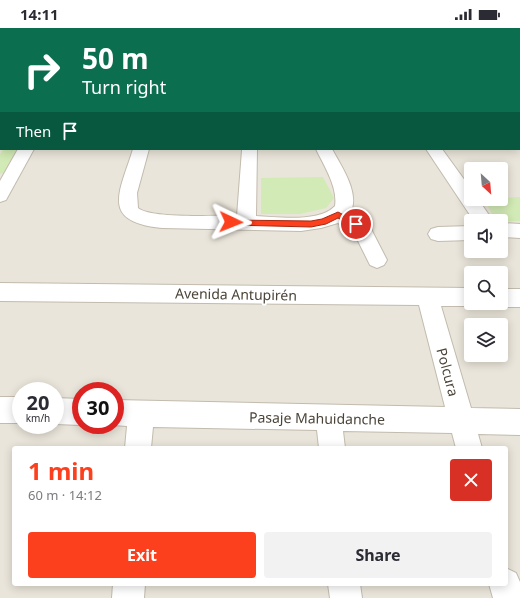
<!DOCTYPE html>
<meta charset="utf-8">
<style>
body{margin:0;font-family:"Noto Sans",sans-serif;background:#f2f2f3;color:#2b2b33;height:100vh;display:flex;flex-direction:column;font-size:15px;white-space:nowrap}
*{box-sizing:border-box;margin:0}
p{font-size:13px;color:#7c7c81}
.icon{flex:none;width:22px;height:22px;fill:none;stroke:currentColor;stroke-width:2;stroke-linecap:round;stroke-linejoin:round}
.map{position:relative;flex:1;overflow:hidden}
.sheet{position:absolute;left:12px;top:418px;width:496px;height:140px;display:flex;flex-direction:column;background:#fff;border-radius:4px;box-shadow:0 2px 10px #0003}
.sheet>*{flex:none}
.guide{position:absolute;left:0px;top:0px;width:520px;height:122px;box-shadow:0 2px 10px #0003;background:#0b6e4f;color:#fff;overflow:hidden}
.needle{width:26px;rotate:154deg}
.tools{position:absolute;left:464px;top:134px;display:grid;gap:8px}
.tools a{display:grid;place-items:center;width:44px;height:44px;border-radius:4px;background:#fff;box-shadow:0 2px 10px #0003;font-size:20px}
.speed{position:absolute;left:12px;top:354px;display:flex;gap:8px;font-size:20px;font-weight:700;text-align:center}
.speed>*{display:grid;place-content:center;width:52px;height:52px;border-radius:50%;background:#fff;box-shadow:0 2px 10px #0003;line-height:1}
.speed small{font-size:10px;font-weight:400}
.speed .limit{border:6px solid #d22;background:#fff;color:#111}
.pin{position:absolute;display:grid;place-items:center;width:34px;height:34px;color:#fff;margin:-17px;border:2px solid #fff;border-radius:50%;box-shadow:0 1px 4px #0007}
.me{position:absolute;width:44px;margin:-22px;rotate:92deg;stroke-linejoin:round;filter:drop-shadow(0 0 3px #0008)}
.turn{display:flex;align-items:center;gap:14px;height:84px;padding:0 16px;font-size:18px}
.turn .icon{width:52px;height:52px;stroke-width:2.5}
.turn b{display:block;font-size:28px;line-height:34px}
.then{display:flex;align-items:center;height:38px;padding:0 16px;background:#0003;gap:8px;font-size:15px}
.round{display:grid;place-items:center;flex:none;width:42px;height:42px;border-radius:4px;background:#f2f2f3}
.headline{display:flex;align-items:center;justify-content:space-between;height:68px;padding:0 16px}
h1{font-size:24px;font-weight:700;line-height:30px;color:#fc3f1d}
.primary-button{display:flex;gap:8px;margin-top:auto;padding:8px 16px}
.primary-button a{flex:1;height:46px;border-radius:4px;background:#fc3f1d;color:#fff;font-size:16px;font-weight:700;line-height:46px;text-align:center}
.primary-button a+a{background:#f2f2f3;color:#2b2b33}
.status{display:flex;justify-content:space-between;align-items:center;height:28px;padding:0 20px;background:#fff;direction:ltr}
.status svg{height:11px;fill:currentColor}
.map>svg:first-child{display:block}
.residential{fill:#eae5da;fill-rule:evenodd}
.green{fill:#d2eab5}
.lines{fill:none;stroke-linecap:round;stroke-linejoin:round}
.minor-casing{stroke:#c2bbae;stroke-width:2}
.minor{fill:#fff;fill-rule:evenodd}
.route{fill:#fc3f1d;stroke:#a42913}
.labels{text-anchor:middle;dominant-baseline:central;stroke-width:4;stroke-linejoin:round;paint-order:stroke}
.street-label{font-size:14px;fill:#4b4439;stroke:#fff}
</style>
<div class="status"><b>14:11</b><svg viewBox="0 0 49 12"><path d="M0 12V9h3v3zM5 12V6h3v6zM10 12V3h3v9zM15 12V0h3v12zM26 1h20v11H26zM47 4h2v5h-2z"/></svg></div>
<div class="map">
<svg width="520" height="570" viewBox="0 0 520 570">
<rect width="100%" height="100%" fill="#f6f3ec"/>
<path class="residential" d="M 0,0 L 520,0 L 520,570 L 0,570 ZM 1,1 L 519,1 L 519,121 L 1,121 ZM 471,141 L 501,141 L 501,171 L 471,171 ZM 471,193 L 501,193 L 501,223 L 471,223 ZM 471,245 L 501,245 L 501,275 L 471,275 ZM 471,297 L 501,297 L 501,327 L 471,327 ZM 21,363 L 55,363 L 55,397 L 21,397 ZM 81,363 L 115,363 L 115,397 L 81,397 ZM 14,420 L 506,420 L 506,556 L 14,556 Z"/>
<g class="green">
<polygon points="3,121 22,121 10,143 0,146 0,126"/>
<polygon points="323,149 334,170 326,180 300,186 261,186 261,150"/>
<polygon points="520,169 520,193 496,193 484,171"/>
</g>
<g class="lines">
<g class="minor-casing">
<g id="minor">
<polygon points="0,0 6,0 7,1 1,1 0,4"/>
<rect x="65" y="0" width="12" height="1"/>
<polygon points="88,0 100,0 87,1"/>
<polygon points="171,0 185,0 170,1"/>
<polygon points="189,0 218,0 217,1"/>
<polygon points="430,0 442,0 443,1 431,1"/>
<polygon points="500,0 512,0 513,1 501,1"/>
<rect x="519" y="87" width="1" height="9"/>
<polygon points="1,105 1,116 0,117 0,106"/>
<polygon points="18,121 34,121 6,172 0,174 0,153"/>
<path d="M 133,121 L 149,121 L 137,165 L 138,180 C 151,191 217,187 237,188 L 242,122 L 257,121 L 256,188 C 277,189 319,195 335,178 C 338,159 324,138 316,121 L 332,121 C 341,138 361,166 350,185 L 370,199 L 387,232 L 384,237 L 377,240 L 370,237 L 356,209 L 338,195 L 321,200 L 301,203 L 162,200 C 99,194 120,164 133,121 Z"/>
<polygon points="426,121 442,121 471,161 471,171 478,171 493,193 474,193"/>
<polygon points="501,195 520,196 520,210 501,209"/>
<polygon points="471,198 471,212 438,213 431,211 428,206 431,201 438,199"/>
<polygon points="0,255 471,260 471,275 479,275 471,278 441,278 471,380 520,381 520,407 478,406 482,420 456,420 452,405 343,403 345,420 319,420 317,402 153,399 151,420 125,420 127,398 113,397 115,397 115,372 445,379 419,277 0,273"/>
<polygon points="501,261 520,261 520,279 501,279 493,276 493,275 501,275"/>
<rect x="0" y="369" width="21" height="26"/>
<polygon points="55,370 81,371 81,397 55,396"/>
<polygon points="506,540 516,545 520,554 520,570 493,570 489,556 506,556"/>
<polygon points="113,556 145,556 144,570 112,570"/>
<polygon points="328,556 360,556 362,570 330,570"/>
</g>
</g>
<use href="#minor" class="minor"/>
</g>
<polygon class="route" points="338,184 359,195 359,198 353,198 338,190 326,196 311,199 231,197 227,194 231,192 311,193 322,191"/>
<g class="labels">
<g class="street-label">
<text transform="translate(236 266) rotate(1)">Avenida Antupirén</text>
<text transform="translate(448 344) rotate(75)">Polcura</text>
<text transform="translate(317 390) rotate(1)">Pasaje Mahuidanche</text>
</g>
</g>
</svg>
<div class="tools">
<a><svg class="needle" viewBox="-14 -14 28 28"><path d="M0-13l5 13h-10z" fill="#e53935"/><path d="M0 13l5-13h-10z" fill="#7c7c81"/></svg></a>
<a><svg class="icon" aria-label="sound" viewBox="0 0 24 24"><path d="M4 9h4l5-4v14l-5-4H4zM17 9q2 3 0 6"/></svg></a>
<a><svg class="icon" aria-label="search" viewBox="0 0 24 24"><circle cx="10" cy="10" r="6"/><path d="M15 15l6 6"/></svg></a>
<a><svg class="icon" aria-label="layers" viewBox="0 0 24 24"><path d="M12 4l9 5-9 5-9-5zM3 14l9 5 9-5"/></svg></a>
</div>
<div class="speed"><div>20<small>km/h</small></div><div class="limit">30</div></div>
<div class="pin" style="left:356px;top:196px;background:#d93025"><svg class="icon" aria-label="arrive" viewBox="0 0 24 24"><path d="M6 21V4h12l-3 4 3 4H6"/></svg></div>
<svg class="me" style="left:231px;top:194px" viewBox="-20 -20 40 40"><path d="M0-17L14 15 0 8-14 15z" fill="#fc3f1d" stroke="#fff" stroke-width="4"/></svg>
<div class="guide">
<div class="turn"><svg class="icon" aria-label="right" viewBox="0 0 24 24"><path d="M7 20v-9h11M14 6l5 5-5 5"/></svg><div><b>50 m</b>Turn right</div></div>
<div class="then">Then<svg class="icon" aria-label="arrive" viewBox="0 0 24 24"><path d="M6 21V4h12l-3 4 3 4H6"/></svg></div>
</div>
<section class="sheet">
<div class="headline"><div><h1>1 min</h1><p>60 m · 14:12</p></div><a class="round" style="background:#d93025;color:#fff"><svg class="icon" aria-label="close" viewBox="0 0 24 24"><path d="M6 6l12 12M18 6L6 18"/></svg></a></div>
<div class="primary-button"><a>Exit</a><a>Share</a></div>
</section>
</div>
